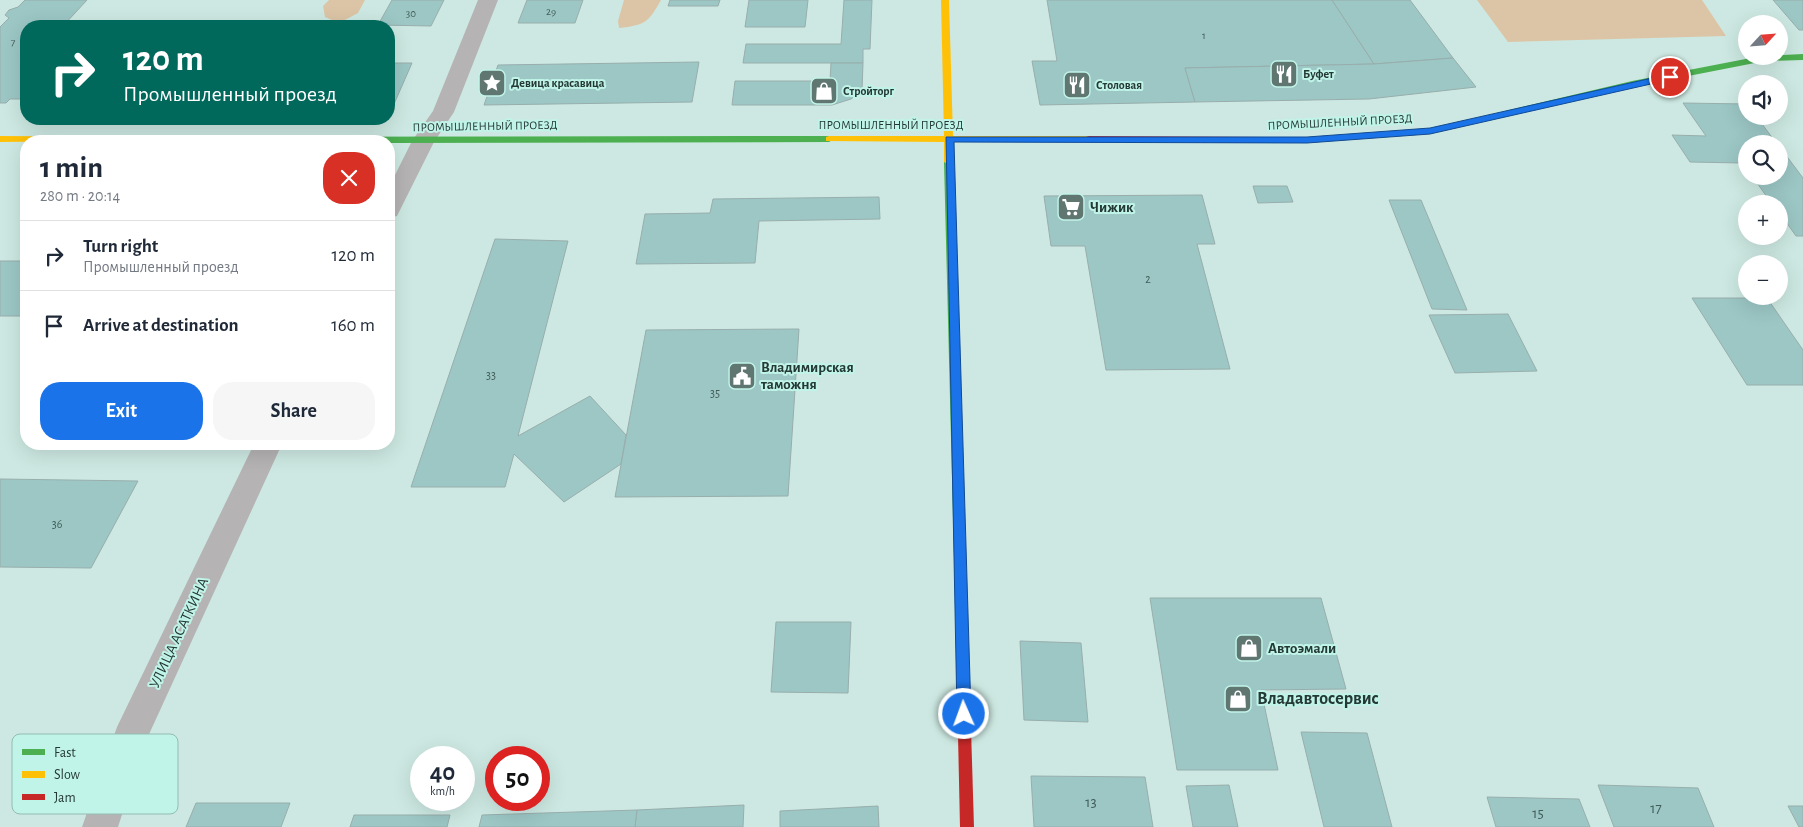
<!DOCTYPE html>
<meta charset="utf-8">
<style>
body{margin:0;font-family:"Alegreya Sans",sans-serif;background:#f6f6f7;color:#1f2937;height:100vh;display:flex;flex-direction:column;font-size:19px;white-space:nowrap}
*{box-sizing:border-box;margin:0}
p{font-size:16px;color:#747a83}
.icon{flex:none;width:28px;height:28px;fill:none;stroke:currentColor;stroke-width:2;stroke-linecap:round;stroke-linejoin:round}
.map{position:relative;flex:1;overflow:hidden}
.side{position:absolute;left:20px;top:135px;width:375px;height:315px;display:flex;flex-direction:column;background:#fff;border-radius:20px;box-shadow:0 5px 20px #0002}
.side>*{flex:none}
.guide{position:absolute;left:20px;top:20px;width:375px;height:105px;border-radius:20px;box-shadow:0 5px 20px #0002;background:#00695c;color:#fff;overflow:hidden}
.needle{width:32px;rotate:64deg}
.buttons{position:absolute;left:1738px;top:15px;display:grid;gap:10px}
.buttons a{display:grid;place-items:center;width:50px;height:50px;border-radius:50%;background:#fff;box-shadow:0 5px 20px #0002;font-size:25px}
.speed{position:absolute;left:410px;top:746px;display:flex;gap:10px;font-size:25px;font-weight:700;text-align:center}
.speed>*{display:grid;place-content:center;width:65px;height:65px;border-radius:50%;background:#fff;box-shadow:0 5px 20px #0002;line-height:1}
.speed small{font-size:12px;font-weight:400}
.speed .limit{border:8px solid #d22;background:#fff;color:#111}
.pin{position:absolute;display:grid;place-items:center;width:42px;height:42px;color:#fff;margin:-21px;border:2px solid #fff;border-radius:50%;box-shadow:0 1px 5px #0007}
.me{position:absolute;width:55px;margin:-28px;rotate:358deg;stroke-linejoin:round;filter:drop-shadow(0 0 4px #0008)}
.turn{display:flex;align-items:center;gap:18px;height:105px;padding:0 20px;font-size:22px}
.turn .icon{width:65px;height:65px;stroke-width:2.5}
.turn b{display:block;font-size:35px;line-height:42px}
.round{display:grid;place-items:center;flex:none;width:52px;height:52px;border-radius:20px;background:#f6f6f7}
.head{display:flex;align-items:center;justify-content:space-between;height:85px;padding:0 20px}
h1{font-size:30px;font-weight:600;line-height:38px}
.button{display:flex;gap:10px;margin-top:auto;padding:10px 20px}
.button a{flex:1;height:58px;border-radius:20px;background:#1a73e8;color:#fff;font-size:20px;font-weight:600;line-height:58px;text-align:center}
.button a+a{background:#f6f6f7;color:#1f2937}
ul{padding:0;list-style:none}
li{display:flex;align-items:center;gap:15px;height:70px;padding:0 20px;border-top:1px solid #e0e1e3}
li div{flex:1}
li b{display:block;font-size:19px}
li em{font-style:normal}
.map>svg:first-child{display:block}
.green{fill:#dcc5a6}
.building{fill:#9cc7c5;stroke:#98aeac}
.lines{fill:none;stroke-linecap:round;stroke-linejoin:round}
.street{fill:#b5b3b4;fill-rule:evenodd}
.fast{fill:#4caf50;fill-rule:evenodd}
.slow{fill:#ffc107;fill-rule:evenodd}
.jam{fill:#c62828;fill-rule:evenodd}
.route{fill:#1a73e8;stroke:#114b97}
.labels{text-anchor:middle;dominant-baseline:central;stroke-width:4;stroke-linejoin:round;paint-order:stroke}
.far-number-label{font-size:11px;fill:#425c58}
.far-poi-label{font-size:12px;font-weight:bold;fill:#243834;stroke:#c1f4e8;text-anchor:start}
.far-street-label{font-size:12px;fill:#243834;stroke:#c1f4e8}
.number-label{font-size:12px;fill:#425c58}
.poi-label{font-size:15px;font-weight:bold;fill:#243834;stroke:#c1f4e8;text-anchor:start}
.street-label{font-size:15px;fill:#243834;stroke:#c1f4e8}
.near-number-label{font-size:15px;fill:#425c58}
.near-poi-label{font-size:18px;font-weight:bold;fill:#243834;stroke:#c1f4e8;text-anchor:start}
.key{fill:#c1f4e8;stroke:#92bcb2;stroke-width:1}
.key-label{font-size:14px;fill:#243834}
</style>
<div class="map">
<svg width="1803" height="827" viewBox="0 0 1803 827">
<rect width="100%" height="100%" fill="#cde8e2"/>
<g class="green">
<polygon points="329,0 365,0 358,13 339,23 325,17 323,6"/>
<path d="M 624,0 L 661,0 C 648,23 645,25 619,28 L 618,21 Z"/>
<polygon points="1477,0 1702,0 1726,36 1508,42"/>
</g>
<g class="building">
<polygon points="25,0 87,0 63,26 26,26 26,57 21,66 26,65 26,99 10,99 6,103 0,103 0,27 9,18 5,15 9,10 18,7"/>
<polygon points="392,0 444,0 431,26 378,25"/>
<polygon points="527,0 583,0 575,23 518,23"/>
<polygon points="670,0 720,0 718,6 668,6"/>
<polygon points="749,0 808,0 805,27 745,27"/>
<polygon points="844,0 872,0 870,49 863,49 863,63 743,63 746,44 841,44"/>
<polygon points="1047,0 1332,0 1374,64 1185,68 1195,102 1040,105 1032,61 1057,61"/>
<polygon points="1332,0 1410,0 1453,58 1374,64"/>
<polygon points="1773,0 1803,0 1803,30 1799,30"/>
<polygon points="1453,58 1476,87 1369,99 1195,102 1185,68 1374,64"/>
<polygon points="699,62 692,102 484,105 498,65"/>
<polygon points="389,63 412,63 394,104 389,104"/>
<polygon points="831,63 863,63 862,91 851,99 832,105 732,105 735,81 830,81"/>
<polygon points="1683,103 1746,104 1746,116 1756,116 1777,144 1746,144 1746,168 1742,163 1690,162 1672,135 1706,136"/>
<polygon points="1779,146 1803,178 1803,236 1796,236 1779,212 1779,204 1772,204 1752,176 1779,176"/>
<polygon points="1253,186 1287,186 1293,202 1258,203"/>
<polygon points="1202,195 1215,244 1197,244 1230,369 1106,370 1085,246 1051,246 1044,196"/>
<polygon points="879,197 880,219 759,221 755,263 636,264 645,214 710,213 713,199"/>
<polygon points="1389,200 1421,200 1467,310 1432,309"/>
<polygon points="495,239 568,241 518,436 590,396 626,435 621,464 564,502 514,454 505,487 411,487"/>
<rect x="0" y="261" width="26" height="55"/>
<polygon points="1692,298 1767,298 1803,350 1803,385 1747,385"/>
<polygon points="1508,314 1537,371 1455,373 1429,315"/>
<polygon points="799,329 788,496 615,497 646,330"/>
<polygon points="0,479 138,481 91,568 0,567"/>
<polygon points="1150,598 1321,598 1346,689 1261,690 1278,770 1177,770"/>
<polygon points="776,622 851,622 848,693 771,692"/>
<polygon points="1020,641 1081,643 1088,722 1024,720"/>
<polygon points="1301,732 1367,733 1392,827 1324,827"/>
<polygon points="1031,776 1145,777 1153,827 1034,827"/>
<polygon points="1229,785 1238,827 1193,827 1186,786"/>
<polygon points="1598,785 1698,788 1714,827 1614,827"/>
<polygon points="1487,797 1579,799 1590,827 1496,827"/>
<polygon points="196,803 290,803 281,827 186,827"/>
<polygon points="744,805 743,827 635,827 637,810"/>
<polygon points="878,806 879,827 780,827 780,811"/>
<polygon points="1788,806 1803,806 1803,827 1799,827"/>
<polygon points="637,810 635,827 479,827 482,815"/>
<polygon points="354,815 450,815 447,827 350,827"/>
</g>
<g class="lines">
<g class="street">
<polygon points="478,0 498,0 454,112 434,142 397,216 389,218 389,187 412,141 433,111"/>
<polygon points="254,444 282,444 145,743 118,827 82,827 117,727"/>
</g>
<g class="fast">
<polygon points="1803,54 1803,60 1765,61 1632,87 1501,118 1497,115 1501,112 1632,81 1761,56"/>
<polygon points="746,136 829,136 834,139 829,142 389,143 389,141 162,140 167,137"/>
<polygon points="949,159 954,162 967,597 966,601 961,603 956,601 955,597 944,162"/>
</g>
<g class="slow">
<polygon points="941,0 949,0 953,136 1089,136 1092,137 1092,141 953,142 954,162 949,165 944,162 944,142 826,141 826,137 829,136 944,136"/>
<polygon points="1501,112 1505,115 1504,117 1430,134 1307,143 1266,143 1261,140 1266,137 1307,137 1430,128"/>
<polygon points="0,136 167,137 172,140 0,142"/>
</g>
<g class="jam">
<polygon points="1089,136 1266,137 1271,140 1266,143 1086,141 1086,137"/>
<polygon points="961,591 966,593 967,597 974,827 960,827 955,597 956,593"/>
</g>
</g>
<polygon class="route" points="1670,74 1674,77 1673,79 1430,134 1307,143 954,142 971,714 969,719 964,721 959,719 957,714 946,137 1307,137 1430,128"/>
<defs>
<g id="restaurant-square" transform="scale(1.4375)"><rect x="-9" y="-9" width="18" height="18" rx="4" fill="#5f7671" stroke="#c1f4e8"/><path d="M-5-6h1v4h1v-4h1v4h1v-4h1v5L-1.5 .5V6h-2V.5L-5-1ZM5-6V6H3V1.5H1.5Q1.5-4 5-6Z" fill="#fff"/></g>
<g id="sight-square" transform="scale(1.4375)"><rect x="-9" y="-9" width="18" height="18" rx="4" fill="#5f7671" stroke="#c1f4e8"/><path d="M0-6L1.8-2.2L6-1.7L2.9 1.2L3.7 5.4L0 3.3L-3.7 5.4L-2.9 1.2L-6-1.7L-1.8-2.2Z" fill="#fff"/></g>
<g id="shop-square" transform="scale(1.4375)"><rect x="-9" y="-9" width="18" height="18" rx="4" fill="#5f7671" stroke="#c1f4e8"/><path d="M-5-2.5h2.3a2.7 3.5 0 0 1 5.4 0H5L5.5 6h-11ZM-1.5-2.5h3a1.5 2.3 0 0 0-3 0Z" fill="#fff"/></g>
<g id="supermarket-square" transform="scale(1.4375)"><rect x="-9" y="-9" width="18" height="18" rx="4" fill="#5f7671" stroke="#c1f4e8"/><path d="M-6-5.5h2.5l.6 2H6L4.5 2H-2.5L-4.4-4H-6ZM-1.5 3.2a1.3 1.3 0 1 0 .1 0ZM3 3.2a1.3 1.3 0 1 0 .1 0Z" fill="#fff"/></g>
<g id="civic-square" transform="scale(1.4375)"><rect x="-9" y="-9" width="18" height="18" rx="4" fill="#5f7671" stroke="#c1f4e8"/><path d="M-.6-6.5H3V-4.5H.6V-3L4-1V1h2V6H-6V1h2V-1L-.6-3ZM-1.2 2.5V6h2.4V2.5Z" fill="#fff"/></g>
</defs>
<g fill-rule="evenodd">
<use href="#restaurant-square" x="1284" y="74"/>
<use href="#sight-square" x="492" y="83"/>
<use href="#restaurant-square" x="1077" y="85"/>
<use href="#shop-square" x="824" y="91"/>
<use href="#supermarket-square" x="1071" y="207"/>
<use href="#civic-square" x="742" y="376"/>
<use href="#shop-square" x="1249" y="648"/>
<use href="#shop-square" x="1238" y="699"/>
</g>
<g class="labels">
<g class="far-number-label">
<text x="551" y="11">29</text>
<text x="411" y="13">30</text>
<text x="1204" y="35">1</text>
<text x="13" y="42">7</text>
</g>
<g class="far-poi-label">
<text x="1303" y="74">Буфет</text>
<text x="511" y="83">Девица красавица</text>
<text x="1096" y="85">Столовая</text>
<text x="843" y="91">Стройторг</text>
</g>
<g class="far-street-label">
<text transform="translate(1340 122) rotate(-3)">ПРОМЫШЛЕННЫЙ ПРОЕЗД</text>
<text x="891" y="125">ПРОМЫШЛЕННЫЙ ПРОЕЗД</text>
<text transform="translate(485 126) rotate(-1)">ПРОМЫШЛЕННЫЙ ПРОЕЗД</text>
</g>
<g class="number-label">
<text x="1148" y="279">2</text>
<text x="491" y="375">33</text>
<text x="715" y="393">35</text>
<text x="57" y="524">36</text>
</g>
<g class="poi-label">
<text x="1090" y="207">Чижик</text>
<text x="761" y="367">Владимирская<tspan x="761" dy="17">таможня</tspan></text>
<text x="1268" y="648">Автоэмали</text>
</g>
<g class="street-label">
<text transform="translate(179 633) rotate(-65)">УЛИЦА АСАТКИНА</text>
</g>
<g class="near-number-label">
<text x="1091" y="802">13</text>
<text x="1656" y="808">17</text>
<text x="1538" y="813">15</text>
</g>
<g class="near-poi-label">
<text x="1257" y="699">Владавтосервис</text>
</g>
</g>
<rect x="12" y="734" width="166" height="80" rx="8" class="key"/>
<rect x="22" y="749" width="23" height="6" fill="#4caf50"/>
<rect x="22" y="771" width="23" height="7" fill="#ffc107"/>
<rect x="22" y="794" width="23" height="6" fill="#c62828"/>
<g class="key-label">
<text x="54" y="757">Fast</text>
<text x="54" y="779">Slow</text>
<text x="54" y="802">Jam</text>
</g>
</svg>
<div class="buttons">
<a><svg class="needle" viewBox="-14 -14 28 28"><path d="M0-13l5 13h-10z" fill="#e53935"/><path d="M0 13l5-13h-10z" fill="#747a83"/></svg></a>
<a><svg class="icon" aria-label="sound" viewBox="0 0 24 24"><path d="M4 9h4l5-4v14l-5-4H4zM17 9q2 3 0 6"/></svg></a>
<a><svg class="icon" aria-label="search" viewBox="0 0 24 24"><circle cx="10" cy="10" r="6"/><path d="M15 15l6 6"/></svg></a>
<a>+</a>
<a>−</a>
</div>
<div class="speed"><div>40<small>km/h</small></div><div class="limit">50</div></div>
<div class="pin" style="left:1670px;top:77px;background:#d93025"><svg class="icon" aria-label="arrive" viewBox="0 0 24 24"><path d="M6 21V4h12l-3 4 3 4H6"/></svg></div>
<svg class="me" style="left:964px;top:714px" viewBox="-20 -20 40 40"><circle r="17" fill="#1a73e8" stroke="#fff" stroke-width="3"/><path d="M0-11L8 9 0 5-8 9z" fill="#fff"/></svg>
<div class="guide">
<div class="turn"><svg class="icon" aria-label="right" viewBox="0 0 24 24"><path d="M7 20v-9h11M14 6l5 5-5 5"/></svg><div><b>120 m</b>Промышленный проезд</div></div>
</div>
<section class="side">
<div class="head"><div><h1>1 min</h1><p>280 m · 20:14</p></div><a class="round" style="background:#d93025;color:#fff"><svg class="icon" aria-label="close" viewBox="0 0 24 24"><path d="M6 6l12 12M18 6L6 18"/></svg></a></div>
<ul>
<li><svg class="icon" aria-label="right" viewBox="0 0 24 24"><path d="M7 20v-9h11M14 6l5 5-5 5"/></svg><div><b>Turn right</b><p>Промышленный проезд</p></div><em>120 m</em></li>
<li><svg class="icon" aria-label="arrive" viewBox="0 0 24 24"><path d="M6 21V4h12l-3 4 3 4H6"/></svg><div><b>Arrive at destination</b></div><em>160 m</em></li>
</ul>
<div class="button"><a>Exit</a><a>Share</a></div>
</section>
</div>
